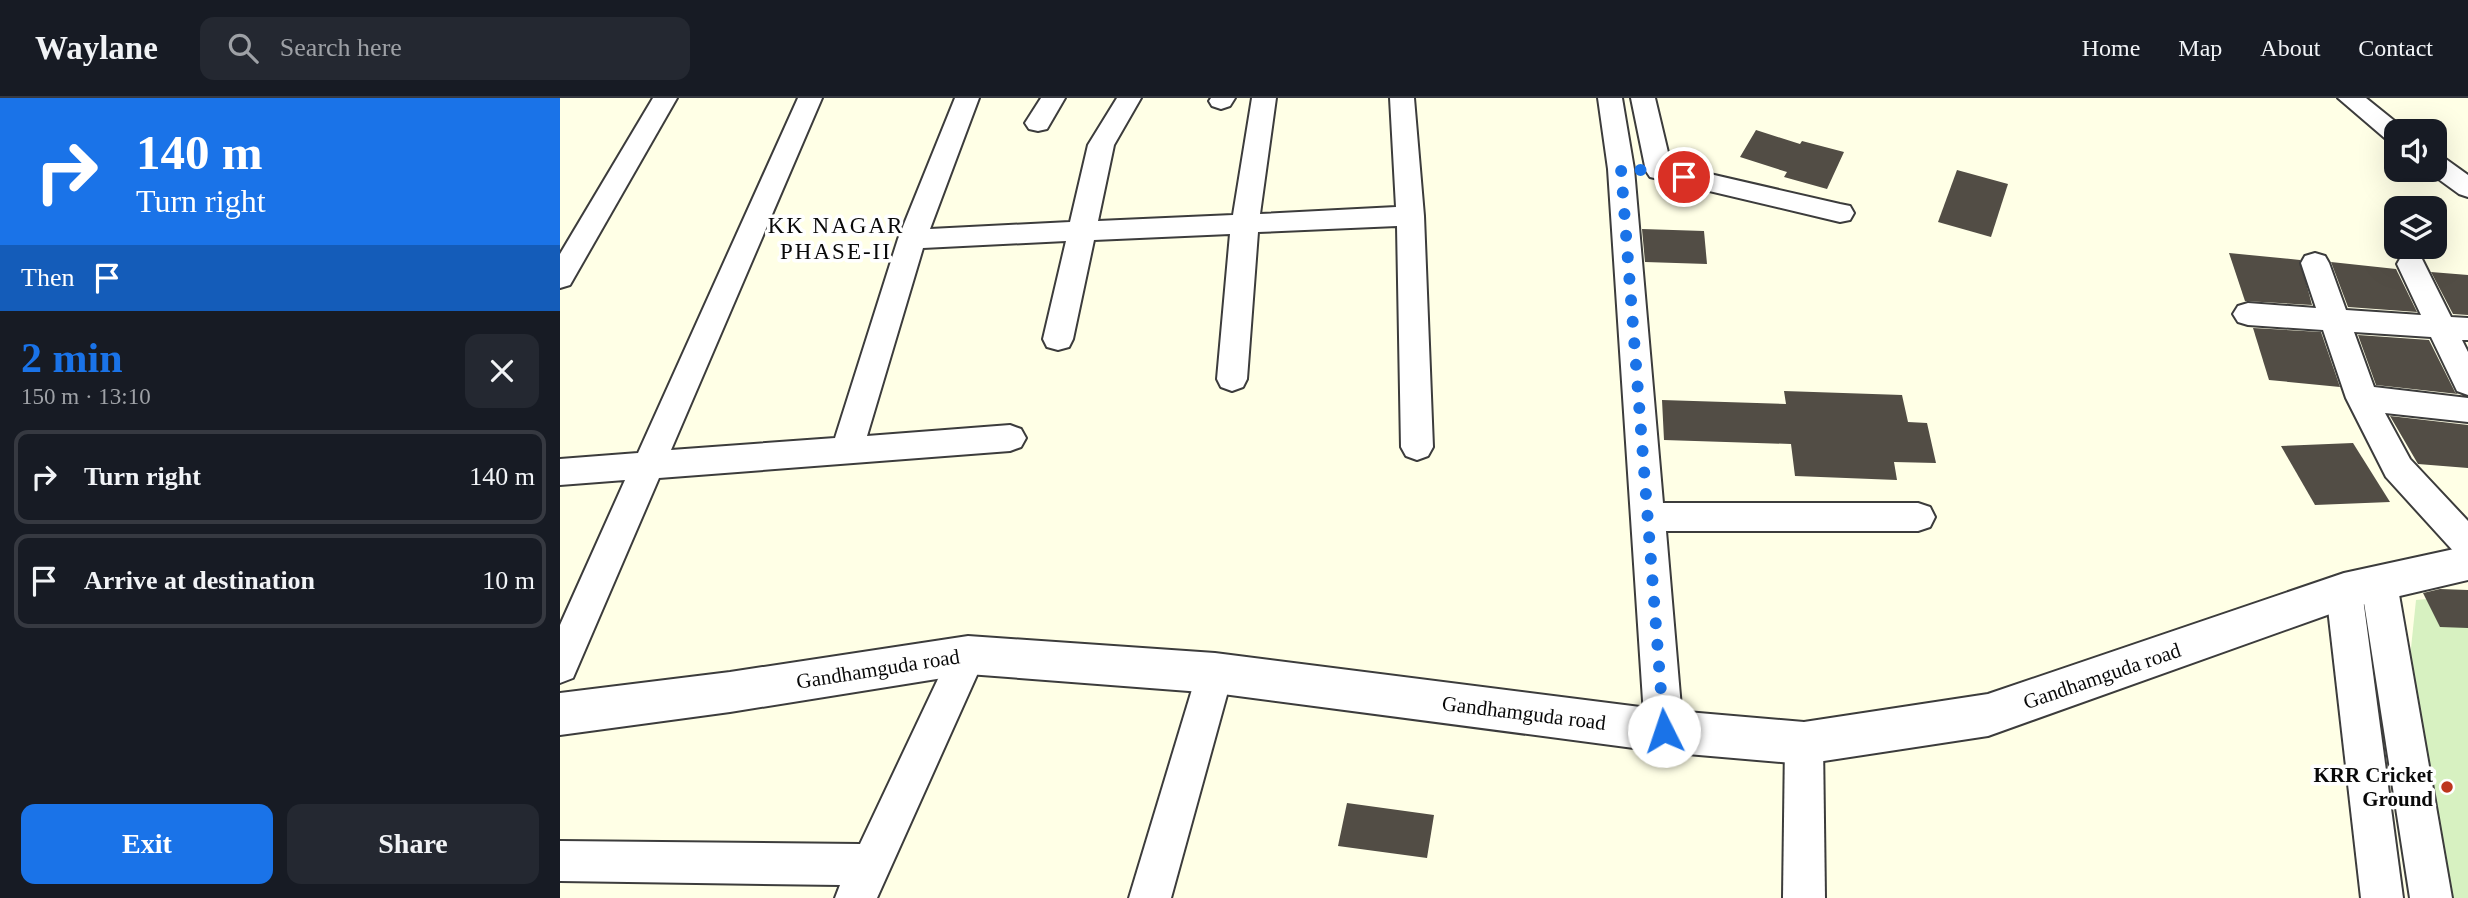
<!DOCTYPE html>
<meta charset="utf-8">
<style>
body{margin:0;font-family:"Times New Roman",serif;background:#242831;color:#f1f3f6;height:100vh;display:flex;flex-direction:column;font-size:26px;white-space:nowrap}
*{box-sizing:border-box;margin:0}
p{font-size:23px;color:#9ea1a6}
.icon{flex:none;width:38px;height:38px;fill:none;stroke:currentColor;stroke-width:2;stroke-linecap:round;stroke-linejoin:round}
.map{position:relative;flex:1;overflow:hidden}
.panel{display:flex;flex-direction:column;background:#171b24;width:560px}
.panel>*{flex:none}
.top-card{background:#1a73e8;color:#fff;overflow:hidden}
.controls{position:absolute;left:1824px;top:21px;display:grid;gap:14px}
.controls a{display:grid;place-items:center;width:63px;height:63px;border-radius:14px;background:#171b24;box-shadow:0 7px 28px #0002;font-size:35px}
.pin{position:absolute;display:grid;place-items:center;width:60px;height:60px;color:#fff;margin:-30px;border:4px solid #fff;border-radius:50%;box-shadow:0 2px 7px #0007}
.me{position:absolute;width:77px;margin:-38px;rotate:356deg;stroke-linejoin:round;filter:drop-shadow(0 0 5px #0008)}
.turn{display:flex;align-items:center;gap:24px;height:147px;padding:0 21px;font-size:32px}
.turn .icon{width:91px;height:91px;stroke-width:2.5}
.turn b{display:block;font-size:49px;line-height:60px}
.then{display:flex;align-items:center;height:66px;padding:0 21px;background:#0003;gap:14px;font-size:26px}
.round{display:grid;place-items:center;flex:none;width:74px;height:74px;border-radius:14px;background:#242831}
.head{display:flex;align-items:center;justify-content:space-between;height:119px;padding:0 21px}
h1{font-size:42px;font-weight:600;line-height:52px;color:#1a73e8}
.primary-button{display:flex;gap:14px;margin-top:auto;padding:14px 21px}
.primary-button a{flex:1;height:80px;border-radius:14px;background:#1a73e8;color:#fff;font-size:28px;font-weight:600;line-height:80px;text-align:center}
.primary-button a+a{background:#242831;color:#f1f3f6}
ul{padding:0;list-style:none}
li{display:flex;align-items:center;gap:21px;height:94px;margin:0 14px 10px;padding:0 7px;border:4px solid #363941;border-radius:14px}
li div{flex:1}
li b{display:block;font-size:26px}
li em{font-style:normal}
header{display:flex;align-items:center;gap:42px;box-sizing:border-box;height:98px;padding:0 35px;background:#171b24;border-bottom:2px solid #363941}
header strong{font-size:33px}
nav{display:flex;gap:38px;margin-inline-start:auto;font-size:24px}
.search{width:490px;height:63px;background:#242831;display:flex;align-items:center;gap:18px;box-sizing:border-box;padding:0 24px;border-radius:14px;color:#9ea1a6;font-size:26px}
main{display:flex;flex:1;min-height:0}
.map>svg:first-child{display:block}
.pitch{fill:#d7f1c1}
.building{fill:#524d45}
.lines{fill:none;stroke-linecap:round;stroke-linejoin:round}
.minor-casing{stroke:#3c3c3c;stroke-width:4}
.tertiary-casing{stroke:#3c3c3c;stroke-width:4}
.minor{fill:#fff;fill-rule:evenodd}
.tertiary{fill:#fff;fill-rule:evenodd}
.route{stroke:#1a73e8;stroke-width:12;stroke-dasharray:0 21.6}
.poi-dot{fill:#bd361d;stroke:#fff;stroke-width:2.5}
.labels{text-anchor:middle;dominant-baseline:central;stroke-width:7;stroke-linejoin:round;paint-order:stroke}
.street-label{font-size:21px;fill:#090909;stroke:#fff}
.poi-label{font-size:21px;font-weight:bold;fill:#090909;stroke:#fff;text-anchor:end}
.neighbourhood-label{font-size:23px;letter-spacing:2px;fill:#090909;stroke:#fff}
</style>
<header>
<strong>Waylane</strong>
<div class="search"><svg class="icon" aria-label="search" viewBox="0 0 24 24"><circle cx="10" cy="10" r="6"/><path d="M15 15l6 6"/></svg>Search here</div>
<nav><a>Home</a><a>Map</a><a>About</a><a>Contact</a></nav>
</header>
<main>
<section class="panel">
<div class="top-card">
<div class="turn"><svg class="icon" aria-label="right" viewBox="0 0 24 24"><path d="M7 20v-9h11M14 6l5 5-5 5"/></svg><div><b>140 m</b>Turn right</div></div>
<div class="then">Then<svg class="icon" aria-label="arrive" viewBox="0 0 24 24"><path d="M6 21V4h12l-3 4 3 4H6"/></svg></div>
</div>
<div class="head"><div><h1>2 min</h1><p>150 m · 13:10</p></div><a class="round"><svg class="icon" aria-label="close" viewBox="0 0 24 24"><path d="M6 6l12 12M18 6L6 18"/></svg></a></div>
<ul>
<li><svg class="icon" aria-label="right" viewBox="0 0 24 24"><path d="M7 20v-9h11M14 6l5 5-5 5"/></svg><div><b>Turn right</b></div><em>140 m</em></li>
<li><svg class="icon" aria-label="arrive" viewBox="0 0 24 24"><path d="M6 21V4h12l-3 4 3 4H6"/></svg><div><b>Arrive at destination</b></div><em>10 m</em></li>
</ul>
<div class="primary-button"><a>Exit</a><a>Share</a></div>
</section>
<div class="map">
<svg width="1908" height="800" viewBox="0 0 1908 800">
<rect width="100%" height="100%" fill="#ffffe6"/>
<polygon class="pitch" points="1908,497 1908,800 1885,800 1848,579 1856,502"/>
<g class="building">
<polygon points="1196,32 1240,46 1242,43 1284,54 1267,91 1224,79 1227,74 1180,59"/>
<polygon points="1397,72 1448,86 1431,139 1378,124"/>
<polygon points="1082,131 1144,133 1147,166 1085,164"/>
<polygon points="1669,155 1740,162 1752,207 1685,203"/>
<polygon points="1771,164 1836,171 1857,214 1788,209"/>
<polygon points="1871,174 1908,177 1908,217 1893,216"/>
<polygon points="1693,230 1761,234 1780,289 1709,282"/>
<polygon points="1798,237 1869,242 1895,294 1898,296 1816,287"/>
<polygon points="1224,293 1342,297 1348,324 1367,325 1376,365 1334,364 1337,382 1235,378 1231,346 1104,342 1102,302 1226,306"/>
<polygon points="1830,318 1908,327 1908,370 1858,366"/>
<polygon points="1793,345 1830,404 1755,407 1721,348"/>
<polygon points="1880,491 1908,492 1908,530 1880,529 1863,495"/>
<polygon points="787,705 874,717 867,760 778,748"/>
</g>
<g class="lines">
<g class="minor-casing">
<g id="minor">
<polygon points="93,0 117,0 10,187 0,190 0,156"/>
<polygon points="238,0 262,0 111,352 275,340 338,141 395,0 419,0 370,131 510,124 528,47 557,0 581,0 554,47 538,123 673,117 692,0 716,0 700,116 836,109 830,0 854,0 864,118 873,349 868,358 857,362 846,358 841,349 837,128 698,134 687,281 683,289 672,293 661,289 657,281 670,136 534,142 513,241 509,249 498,252 487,249 483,241 506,143 363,150 307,338 450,327 461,331 466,340 461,349 450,353 99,380 13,580 0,585 0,527 65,382 0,387 0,361 78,355"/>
<polygon points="481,0 505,0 487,31 478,33 469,31 465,25"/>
<polygon points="651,0 675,0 670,8 661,11 652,8 649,3"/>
<polygon points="1038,0 1062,0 1074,71 1103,405 1358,405 1370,409 1375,419 1370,429 1358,433 1106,433 1123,633 1118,646 1104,651 1090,646 1085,633 1048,71"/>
<polygon points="1071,0 1095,0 1111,67 1280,106 1290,108 1294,115 1290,122 1280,124 1090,79 1086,73"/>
<polygon points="1778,0 1806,0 1847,33 1836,33 1836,44 1827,42"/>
<polygon points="1874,57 1883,59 1908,77 1908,99 1899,96 1866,72 1874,72"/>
<polygon points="1755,155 1765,158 1769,165 1786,212 1861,217 1837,166 1841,159 1851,156 1861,159 1891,219 1908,220 1908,242 1902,242 1908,254 1908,297 1897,293 1871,239 1794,234 1814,289 1908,300 1908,324 1825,315 1850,361 1908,423 1908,461 1896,456 1826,379 1786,300 1763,232 1688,227 1678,224 1673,216 1678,208 1688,205 1756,210 1741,165 1745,158"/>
<polygon points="1819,470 1831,474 1837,485 1892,800 1850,800 1801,485 1807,474"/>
<polygon points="1784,478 1796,482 1802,493 1843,800 1801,800 1766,493 1772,482"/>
<polygon points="408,540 421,545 426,557 317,800 275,800 280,787 0,783 0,743 300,746 395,545"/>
<polygon points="655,558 668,563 673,575 611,800 569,800 637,575 642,563"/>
<polygon points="1244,627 1258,632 1263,645 1265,800 1223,800 1225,645 1230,632"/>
</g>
</g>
<g class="tertiary-casing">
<polygon id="tertiary" points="1908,448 1908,482 1784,511 1428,638 1244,666 1104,654 655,595 408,576 170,614 0,637 0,595 170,574 408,538 655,555 1104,612 1244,624 1428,596 1784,475"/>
</g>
<use href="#minor" class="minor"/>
<use href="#tertiary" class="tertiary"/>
</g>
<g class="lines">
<polyline class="route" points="1104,633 1061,71 1098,73 1124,79"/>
</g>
<circle class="poi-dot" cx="1887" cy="689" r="7"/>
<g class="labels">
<g class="street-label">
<text transform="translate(318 571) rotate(-9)">Gandhamguda road</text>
<text transform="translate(1542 578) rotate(-19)">Gandhamguda road</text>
<text transform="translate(964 615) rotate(7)">Gandhamguda road</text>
</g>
<g class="poi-label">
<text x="1873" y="677">KRR Cricket<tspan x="1873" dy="24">Ground</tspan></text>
</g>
<g class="neighbourhood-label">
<text x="276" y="127">KK NAGAR<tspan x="276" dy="26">PHASE-II</tspan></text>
</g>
</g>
</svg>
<div class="controls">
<a><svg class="icon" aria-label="sound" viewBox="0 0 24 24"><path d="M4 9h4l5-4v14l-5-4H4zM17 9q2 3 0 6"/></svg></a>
<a><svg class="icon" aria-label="layers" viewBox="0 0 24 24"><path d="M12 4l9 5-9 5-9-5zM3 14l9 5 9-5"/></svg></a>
</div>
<div class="pin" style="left:1124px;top:79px;background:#d93025"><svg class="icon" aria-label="arrive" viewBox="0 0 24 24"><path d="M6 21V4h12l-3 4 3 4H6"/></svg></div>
<svg class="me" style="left:1104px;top:633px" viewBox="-20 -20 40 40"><circle r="19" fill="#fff"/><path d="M0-13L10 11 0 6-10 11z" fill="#1a73e8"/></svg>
</div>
</main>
